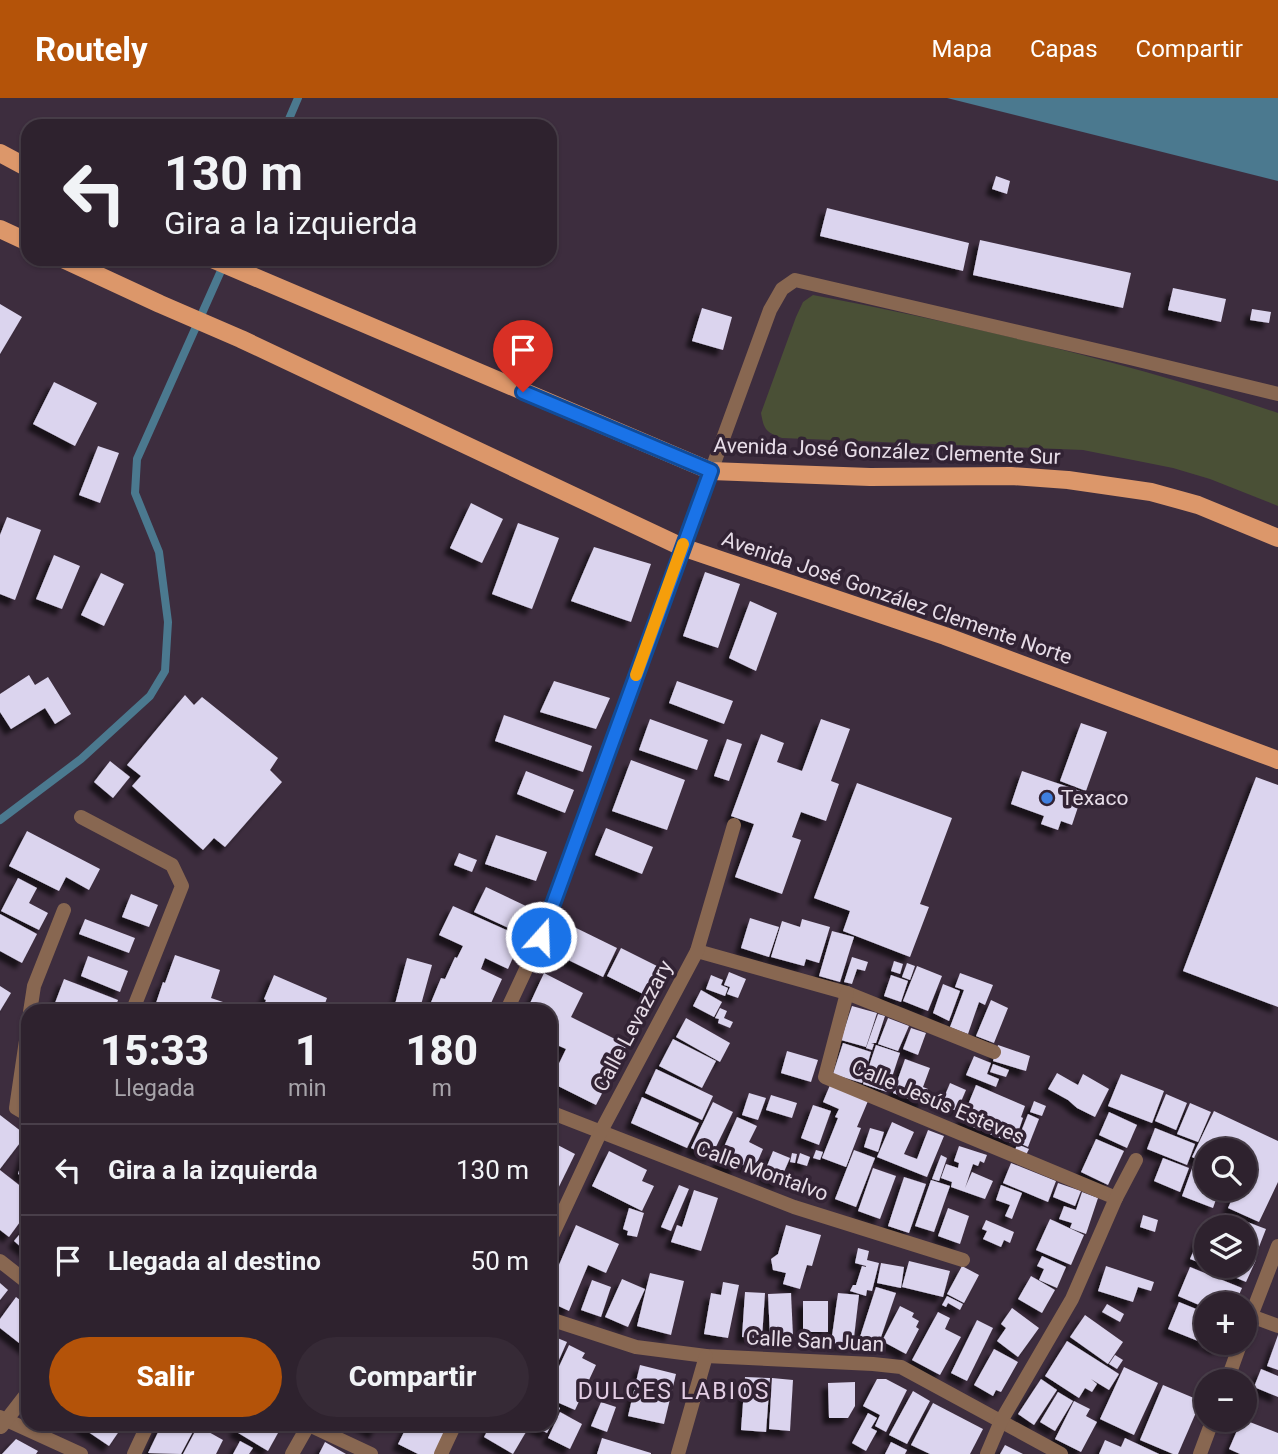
<!DOCTYPE html>
<html lang="es">
<meta charset="utf-8">
<style>
body{margin:0;font-family:Roboto,sans-serif;background:#362a36;color:#f1f3f6;height:100vh;display:flex;flex-direction:column;font-size:26px;white-space:nowrap}
*{box-sizing:border-box;margin:0}
p{font-size:23px;color:#a7a4aa}
.icon{flex:none;width:38px;height:38px;fill:none;stroke:currentColor;stroke-width:2;stroke-linecap:round;stroke-linejoin:round}
.map{position:relative;flex:1;overflow:hidden}
.panel{position:absolute;left:21px;top:906px;width:536px;height:427px;display:flex;flex-direction:column;background:#2e222e;border-radius:21px;box-shadow:0 2px 5px #0004,0 0 0 2px #493f4a}
.panel>*{flex:none}
.hud{position:absolute;left:21px;top:21px;width:536px;height:147px;border-radius:21px;box-shadow:0 2px 5px #0004,0 0 0 2px #493f4a;background:#2e222e;color:#f1f3f6;overflow:hidden}
.tools{position:absolute;left:1194px;top:1040px;display:grid;gap:14px}
.tools a{display:grid;place-items:center;width:63px;height:63px;border-radius:50%;background:#2e222e;box-shadow:0 2px 5px #0004,0 0 0 2px #493f4a;font-size:35px}
.pin{position:absolute;display:grid;place-items:center;width:60px;height:60px;color:#fff;margin:-72px -30px;border-radius:50% 50% 50% 0;rotate:-45deg;box-shadow:0 0 7px #0007}
.pin .icon{rotate:45deg}
.me{position:absolute;width:77px;margin:-38px;rotate:20deg;stroke-linejoin:round;filter:drop-shadow(0 0 5px #0008)}
.turn{display:flex;align-items:center;gap:24px;height:147px;padding:0 28px;font-size:32px}
.turn .icon{width:91px;height:91px;stroke-width:2.5}
.turn b{display:block;font-size:49px;line-height:60px}
.eta{display:flex;justify-content:space-evenly;align-items:center;height:119px;text-align:center}
.eta b{font-size:42px;font-weight:800;line-height:49px}
.cta{display:flex;gap:14px;margin-top:auto;padding:14px 28px}
.cta a{flex:1;height:80px;border-radius:42px;background:#b45309;color:#fff;font-size:28px;font-weight:800;line-height:80px;text-align:center}
.cta a+a{background:#362a36;color:#f1f3f6}
ul{padding:0;list-style:none}
li{display:flex;align-items:center;gap:21px;height:91px;padding:0 28px;border-top:2px solid #493f4a}
li div{flex:1}
li b{display:block;font-size:26px}
li em{font-style:normal}
header{display:flex;align-items:center;gap:42px;box-sizing:border-box;height:98px;padding:0 35px;background:#b45309;color:#fff}
header strong{font-size:33px}
nav{display:flex;gap:38px;margin-inline-start:auto;font-size:24px}
.map>svg:first-child{display:block}
.green{fill:#4a5036}
.water{fill:#4b798f}
.lines{fill:none;stroke-linecap:round;stroke-linejoin:round}
.stream{stroke:#4b798f;stroke-width:8}
.building{fill:#dbd4ee;filter:url(#shadow)}
.minor{stroke:#886751;stroke-width:14}
.primary{stroke:#dc976a;stroke-width:18}
.route-casing{stroke:#114b97;stroke-width:18}
.route{stroke:#1a73e8;stroke-width:12}
.slow{stroke:#f59e0b;stroke-width:12}
.shop-dot{fill:#3f7fe0;stroke:#322334;stroke-width:2.5}
.labels{text-anchor:middle;dominant-baseline:central;stroke-width:7;stroke-linejoin:round;paint-order:stroke}
.street-label{font-size:21px;fill:#e6dce7;stroke:#322334}
.poi-label{font-size:21px;fill:#e6dce7;stroke:#322334;text-anchor:start}
.neighbourhood-label{font-size:23px;letter-spacing:2px;fill:#e3cee4;stroke:#322334}
</style>
<header>
<strong>Routely</strong>
<nav><a>Mapa</a><a>Capas</a><a>Compartir</a></nav>
</header>
<div class="map">
<svg width="1278" height="1356" viewBox="0 0 1278 1356">
<defs>
<filter id="shadow"><feDropShadow dx="-6" dy="6" stdDeviation="2" flood-color="#0009"/></filter>
</defs>
<rect width="100%" height="100%" fill="#3d2d3e"/>
<path class="green" d="M 813,197 C 970,227 1127,264 1278,315 L 1278,408 L 1210,381 L 1173,370 L 1083,352 L 782,340 C 766,334 764,332 761,315 L 796,219 L 803,204 Z"/>
<polygon class="water" points="947,0 1278,0 1278,83"/>
<g class="lines">
<g class="stream">
<polyline points="286,28 298,0"/>
<polyline points="0,722 81,661 150,598 165,573 168,524 159,454 135,395 137,361 224,166"/>
</g>
</g>
<g class="building">
<polygon points="996,78 1010,83 1007,96 992,91"/>
<polygon points="827,110 969,145 963,173 820,138"/>
<polygon points="980,142 1131,175 1123,210 973,177"/>
<polygon points="1173,190 1226,201 1221,224 1168,212"/>
<polygon points="0,206 22,219 0,256"/>
<polygon points="702,210 732,219 723,252 692,243"/>
<polygon points="1252,211 1271,214 1269,225 1250,222"/>
<polygon points="54,284 97,305 75,348 33,326"/>
<polygon points="98,348 119,355 100,405 79,397"/>
<polygon points="471,405 503,421 482,465 450,450"/>
<polygon points="7,419 41,432 15,502 0,496 0,437"/>
<polygon points="518,425 559,440 532,511 492,496"/>
<polygon points="594,449 651,466 631,524 571,503"/>
<polygon points="54,457 80,468 62,511 36,501"/>
<polygon points="705,474 740,486 718,550 683,538"/>
<polygon points="101,475 124,486 104,528 81,517"/>
<polygon points="750,503 777,515 756,573 729,560"/>
<polygon points="29,577 35,587 48,579 71,616 55,626 45,610 11,631 0,614 0,596"/>
<polygon points="554,583 610,600 596,631 540,614"/>
<polygon points="677,583 733,603 724,626 669,605"/>
<polygon points="185,597 194,607 202,599 278,660 270,672 282,684 225,749 214,740 203,752 132,688 141,678 127,667"/>
<polygon points="504,617 592,648 583,674 495,643"/>
<polygon points="650,621 708,642 697,672 639,652"/>
<polygon points="821,621 850,631 831,683 839,686 826,723 801,714 792,739 801,742 782,796 735,779 754,726 731,718 761,636 784,645 777,664 802,673"/>
<polygon points="1081,625 1107,634 1086,693 1060,683"/>
<polygon points="727,641 742,646 729,683 714,678"/>
<polygon points="631,662 685,682 667,732 612,713"/>
<polygon points="110,663 130,679 113,700 94,684"/>
<polygon points="526,673 574,692 565,715 517,696"/>
<polygon points="1022,673 1083,694 1072,727 1061,723 1058,732 1041,726 1044,718 1011,706"/>
<polygon points="1256,679 1278,687 1278,909 1183,873"/>
<polygon points="857,685 952,720 920,806 929,809 910,859 843,833 850,813 814,800"/>
<polygon points="606,730 653,749 642,776 595,757"/>
<polygon points="27,733 100,771 89,792 66,779 59,793 9,768"/>
<polygon points="496,737 547,754 536,783 485,766"/>
<polygon points="459,755 477,762 472,774 454,767"/>
<polygon points="18,780 37,790 29,805 48,815 39,832 1,813"/>
<polygon points="486,789 526,808 515,833 474,814"/>
<polygon points="131,796 158,807 149,829 122,819"/>
<polygon points="453,808 522,839 508,871 485,860 481,871 502,881 487,914 427,914 441,880 445,881 455,859 457,860 463,848 439,837"/>
<polygon points="0,816 37,836 22,865 0,853"/>
<polygon points="750,820 779,829 769,859 741,850"/>
<polygon points="85,821 135,840 129,855 79,836"/>
<polygon points="802,821 830,829 819,865 806,861 804,868 771,859 782,823 800,829"/>
<polygon points="566,825 617,850 603,879 552,854"/>
<polygon points="832,833 854,839 840,884 819,878"/>
<polygon points="621,850 667,873 653,901 607,878"/>
<polygon points="175,857 220,872 211,900 223,904 220,914 153,914 163,884 165,885"/>
<polygon points="88,858 128,873 120,894 81,878"/>
<polygon points="852,859 868,864 865,873 857,871 852,886 844,884"/>
<polygon points="407,860 432,867 419,914 393,914"/>
<polygon points="894,863 903,866 900,876 891,873"/>
<polygon points="907,865 915,868 910,882 902,879"/>
<polygon points="917,868 942,878 928,913 903,903"/>
<polygon points="729,874 746,881 738,900 727,896 730,889 724,887"/>
<polygon points="544,875 583,895 571,919 627,947 596,1007 550,984 566,951 557,947 550,961 550,914 526,914"/>
<polygon points="960,875 993,887 985,907 979,904 968,936 950,929 964,892 955,889"/>
<polygon points="274,877 327,900 322,914 262,914 266,902 264,901"/>
<polygon points="711,877 723,882 721,887 728,890 725,898 706,891"/>
<polygon points="891,877 908,883 901,904 884,898"/>
<polygon points="64,881 118,902 114,914 77,914 55,905"/>
<polygon points="943,886 960,893 949,923 933,915"/>
<polygon points="0,888 11,895 0,913"/>
<polygon points="701,892 722,904 714,919 693,908"/>
<polygon points="991,902 1008,910 994,945 976,938"/>
<polygon points="852,908 877,915 866,949 841,942"/>
<polygon points="720,910 727,913 724,920 733,924 730,930 718,925 719,921 715,920"/>
<polygon points="878,916 885,918 876,945 871,945 874,946 872,952 866,950"/>
<polygon points="686,920 730,945 720,964 676,939"/>
<polygon points="888,920 909,928 898,953 878,946"/>
<polygon points="911,930 926,935 918,957 903,951"/>
<polygon points="673,941 716,963 702,990 659,968"/>
<polygon points="843,945 871,954 862,985 833,976"/>
<polygon points="876,947 900,955 887,994 863,986"/>
<polygon points="998,947 1030,958 1026,973 993,963"/>
<polygon points="787,953 818,962 811,984 781,975"/>
<polygon points="974,958 991,965 987,976 999,981 996,989 966,977"/>
<polygon points="905,961 930,970 923,989 928,991 923,1006 893,995"/>
<polygon points="993,966 1009,972 1006,979 990,974"/>
<polygon points="656,971 713,998 702,1022 645,995"/>
<polygon points="1057,975 1078,987 1083,976 1109,991 1095,1019 1077,1010 1068,1002 1048,991"/>
<polygon points="1121,976 1164,993 1152,1025 1108,1008"/>
<polygon points="950,985 966,992 957,1013 941,1007"/>
<polygon points="830,987 868,1003 857,1029 861,1030 846,1069 822,1060 838,1020 835,1019 839,1011 823,1004"/>
<polygon points="976,987 1025,1008 1021,1019 1023,1020 1014,1046 961,1024"/>
<polygon points="749,995 766,1000 758,1022 742,1017"/>
<polygon points="1166,996 1187,1005 1176,1032 1155,1023"/>
<polygon points="771,997 797,1005 792,1020 766,1012"/>
<polygon points="642,999 699,1025 687,1050 631,1025"/>
<polygon points="1034,1003 1046,1008 1042,1018 1030,1014"/>
<polygon points="713,1004 733,1014 711,1059 691,1050"/>
<polygon points="1190,1005 1211,1014 1198,1044 1177,1036"/>
<polygon points="813,1007 831,1013 819,1047 801,1040"/>
<polygon points="1214,1013 1278,1043 1278,1084 1259,1124 1228,1110 1237,1090 1244,1090 1244,1052 1206,1052 1206,1066 1192,1059"/>
<polygon points="1109,1014 1137,1027 1127,1050 1099,1037"/>
<polygon points="1028,1016 1039,1021 1028,1049 1017,1044"/>
<polygon points="0,1017 26,1037 0,1071"/>
<polygon points="737,1019 757,1028 749,1044 763,1051 754,1072 738,1065 735,1073 717,1065"/>
<polygon points="892,1024 914,1034 904,1056 917,1061 928,1032 944,1038 927,1079 877,1059"/>
<polygon points="870,1030 884,1034 878,1054 864,1049"/>
<polygon points="1155,1030 1195,1046 1187,1067 1147,1051"/>
<polygon points="1096,1041 1124,1053 1108,1087 1081,1074"/>
<polygon points="550,1043 575,1056 550,1107"/>
<polygon points="28,1045 28,1080 18,1076"/>
<polygon points="1017,1046 1029,1051 1026,1057 1015,1053"/>
<polygon points="959,1048 987,1057 984,1065 980,1063 978,1068 973,1066 965,1090 972,1074 993,1083 985,1101 951,1089 952,1084 941,1080 946,1066 958,1070 959,1065 954,1063"/>
<polygon points="816,1052 823,1054 820,1062 813,1060"/>
<polygon points="854,1052 875,1060 856,1109 835,1101"/>
<polygon points="609,1053 647,1072 642,1083 654,1088 642,1113 592,1088"/>
<polygon points="773,1053 790,1060 779,1085 763,1078"/>
<polygon points="792,1055 797,1056 795,1065 790,1064"/>
<polygon points="800,1055 810,1059 807,1068 797,1065"/>
<polygon points="941,1057 947,1060 939,1083 932,1081"/>
<polygon points="1163,1060 1189,1070 1180,1094 1154,1083"/>
<polygon points="1011,1065 1056,1083 1048,1104 1003,1085"/>
<polygon points="1194,1065 1206,1070 1206,1090 1220,1090 1213,1110 1182,1098"/>
<polygon points="873,1070 896,1078 880,1121 858,1113"/>
<polygon points="0,1072 28,1094 28,1113 9,1139 0,1132"/>
<polygon points="904,1079 926,1086 909,1135 888,1128"/>
<polygon points="931,1082 950,1088 934,1134 915,1128"/>
<polygon points="1058,1085 1081,1093 1075,1108 1053,1099"/>
<polygon points="679,1087 689,1091 671,1133 661,1129"/>
<polygon points="1001,1087 1022,1095 1012,1121 1005,1118 1010,1107 996,1102"/>
<polygon points="694,1092 718,1100 701,1153 671,1144 677,1127 682,1129"/>
<polygon points="1082,1094 1098,1100 1086,1136 1070,1130 1072,1125 1059,1121 1064,1108 1076,1112"/>
<polygon points="629,1110 644,1115 637,1139 627,1137 628,1133 623,1131"/>
<polygon points="948,1110 969,1118 960,1146 938,1138"/>
<polygon points="1226,1116 1266,1131 1257,1154 1244,1149 1244,1129 1220,1129"/>
<polygon points="1143,1117 1158,1122 1155,1134 1140,1129"/>
<polygon points="1050,1121 1084,1137 1071,1167 1036,1152"/>
<polygon points="986,1122 1014,1134 1010,1145 1004,1142 1001,1149 983,1141 987,1133 982,1131"/>
<polygon points="28,1126 28,1155 14,1143"/>
<polygon points="576,1127 619,1146 606,1175 588,1167 569,1213 550,1204 550,1188"/>
<polygon points="786,1127 821,1137 812,1168 807,1167 800,1191 783,1186 786,1175 773,1172 771,1161 778,1156"/>
<polygon points="1200,1138 1206,1140 1206,1167 1190,1161"/>
<polygon points="858,1150 869,1153 867,1162 879,1165 872,1193 867,1192 866,1198 850,1193 853,1187 856,1187 862,1168 866,1169 866,1168 855,1165"/>
<polygon points="1244,1157 1256,1162 1246,1184 1206,1167 1244,1167"/>
<polygon points="1042,1158 1066,1169 1057,1190 1039,1182 1044,1171 1037,1168"/>
<polygon points="909,1163 950,1173 943,1199 902,1189"/>
<polygon points="881,1165 904,1169 901,1190 877,1185"/>
<polygon points="962,1168 979,1177 964,1205 947,1196"/>
<polygon points="1106,1168 1154,1184 1151,1193 1138,1189 1133,1204 1098,1193"/>
<polygon points="1190,1169 1242,1190 1235,1206 1206,1206 1206,1210 1178,1198"/>
<polygon points="650,1175 684,1183 671,1237 637,1228"/>
<polygon points="1031,1178 1055,1192 1042,1215 1018,1201"/>
<polygon points="622,1181 645,1191 628,1229 605,1219"/>
<polygon points="592,1182 611,1189 601,1219 581,1212"/>
<polygon points="723,1184 739,1187 728,1240 704,1236 711,1195 721,1197"/>
<polygon points="0,1185 8,1192 0,1202"/>
<polygon points="876,1189 896,1195 878,1248 859,1242"/>
<polygon points="745,1194 765,1195 762,1240 742,1239"/>
<polygon points="791,1195 793,1238 770,1239 768,1196"/>
<polygon points="838,1195 859,1197 853,1248 831,1245"/>
<polygon points="947,1198 963,1206 960,1212 948,1205 946,1209 942,1207"/>
<polygon points="16,1199 28,1208 28,1252 0,1230 0,1221"/>
<rect x="803" y="1203" width="25" height="31"/>
<polygon points="1179,1204 1206,1215 1206,1244 1221,1244 1218,1251 1168,1231"/>
<polygon points="1107,1206 1124,1216 1120,1224 1102,1214"/>
<polygon points="900,1208 914,1215 912,1219 919,1223 916,1229 919,1231 906,1256 882,1243"/>
<polygon points="1012,1210 1039,1230 1018,1259 997,1243 1006,1230 1001,1226"/>
<polygon points="938,1214 950,1220 945,1231 961,1239 940,1277 912,1262"/>
<polygon points="1085,1217 1123,1244 1108,1266 1070,1239"/>
<polygon points="977,1222 993,1230 967,1283 951,1275"/>
<polygon points="550,1237 567,1244 550,1282"/>
<polygon points="1278,1237 1278,1272 1267,1268"/>
<polygon points="1067,1243 1119,1276 1109,1292 1091,1281 1097,1286 1092,1294 1085,1290 1079,1300 1045,1278"/>
<polygon points="569,1247 585,1255 582,1260 596,1267 575,1312 550,1301 550,1288"/>
<polygon points="994,1251 1018,1264 1001,1294 996,1292 993,1298 974,1287"/>
<polygon points="1115,1257 1123,1262 1117,1271 1109,1266"/>
<polygon points="640,1267 676,1276 664,1326 628,1318"/>
<polygon points="1124,1269 1158,1285 1134,1337 1100,1321"/>
<polygon points="1261,1271 1278,1278 1278,1299 1254,1289"/>
<polygon points="745,1279 770,1280 766,1334 741,1332"/>
<polygon points="772,1280 793,1282 790,1333 769,1331"/>
<polygon points="877,1281 886,1281 907,1292 886,1334 875,1328 880,1317 863,1308"/>
<polygon points="1041,1281 1057,1292 1034,1327 1018,1316"/>
<polygon points="855,1284 855,1308 848,1320 829,1320 828,1285"/>
<polygon points="1163,1287 1201,1303 1178,1356 1173,1356 1140,1342"/>
<polygon points="913,1293 930,1303 907,1346 889,1337"/>
<polygon points="1058,1294 1073,1303 1055,1333 1040,1324"/>
<polygon points="1074,1303 1090,1311 1086,1318 1097,1324 1081,1354 1055,1341"/>
<polygon points="601,1304 616,1309 607,1334 591,1328"/>
<polygon points="550,1305 560,1310 547,1335 529,1326 550,1326"/>
<polygon points="933,1305 983,1331 970,1356 930,1356 911,1347"/>
<polygon points="560,1314 582,1326 570,1351 548,1340"/>
<polygon points="868,1315 877,1320 871,1330 877,1333 866,1353 852,1345"/>
<polygon points="1242,1321 1278,1335 1278,1356 1240,1356 1229,1351"/>
<polygon points="82,1326 124,1326 109,1348 81,1329"/>
<polygon points="162,1326 197,1326 181,1356 148,1355"/>
<polygon points="239,1326 283,1326 268,1353 235,1333"/>
<polygon points="360,1326 380,1326 375,1335"/>
<polygon points="408,1326 454,1326 440,1356 418,1356 398,1346"/>
<polygon points="491,1326 514,1326 526,1334 513,1356 484,1339"/>
<polygon points="198,1328 223,1342 216,1356 183,1356"/>
<polygon points="602,1340 651,1355 651,1356 597,1356"/>
<polygon points="1125,1340 1159,1356 1099,1356 1105,1342 1121,1349"/>
<polygon points="16,1341 38,1353 36,1356 2,1356"/>
<polygon points="240,1343 253,1350 249,1356 233,1356"/>
<polygon points="325,1344 346,1356 319,1356"/>
<polygon points="891,1344 907,1352 905,1356 885,1356"/>
<polygon points="1005,1347 1023,1356 1000,1356"/>
</g>
<g class="lines">
<g class="minor">
<polyline points="81,719 172,767 182,788 132,914"/>
<polyline points="697,853 847,895 994,954"/>
<polyline points="847,895 825,979 1116,1100"/>
<polyline points="30,914 34,888 64,812"/>
<polyline points="506,914 541,839 770,212 782,191 795,182 1130,260 1278,296"/>
<polyline points="28,929 16,1010 28,1017"/>
<polyline points="550,1014 794,1109 963,1162"/>
<polyline points="550,1142 600,1035 697,853 734,727"/>
<polyline points="0,1163 28,1185"/>
<polyline points="1251,1218 1278,1228"/>
<polyline points="550,1221 636,1249 706,1258 873,1266 901,1269 1061,1356"/>
<polyline points="1244,1236 1278,1148"/>
<polyline points="1227,1283 1241,1244"/>
<polyline points="0,1319 81,1356"/>
<polyline points="309,1327 371,1356"/>
<polyline points="1,1329 28,1294"/>
<polyline points="134,1356 148,1326"/>
<polyline points="292,1356 309,1326"/>
<polyline points="441,1356 455,1326"/>
<polyline points="678,1356 706,1258"/>
<polyline points="987,1356 1001,1323 1072,1201 1116,1100 1136,1062"/>
<polyline points="1200,1356 1213,1321"/>
</g>
<g class="primary">
<polyline points="0,55 28,70"/>
<polyline points="0,131 28,144"/>
<polyline points="63,161 160,206 241,241 682,449 945,538 1278,662"/>
<polyline points="212,161 711,373 870,379 1011,378 1068,382 1151,394 1198,407 1278,440"/>
</g>
</g>
<g class="lines">
<g class="route-casing">
<polyline id="route" points="523,294 711,373 541,839"/>
</g>
<use href="#route" class="route"/>
<polyline class="slow" points="636,577 683,446"/>
</g>
<circle class="shop-dot" cx="1047" cy="700" r="7"/>
<g class="labels">
<g class="street-label">
<text transform="translate(887 353) rotate(2)">Avenida José González Clemente Sur</text>
<text transform="translate(897 500) rotate(19)">Avenida José González Clemente Norte</text>
<text transform="translate(633 928) rotate(-62)">Calle Levazzary</text>
<text transform="translate(938 1004) rotate(23)">Calle Jesús Esteves</text>
<text transform="translate(762 1073) rotate(20)">Calle Montalvo</text>
<text transform="translate(815 1243) rotate(3)">Calle San Juan</text>
</g>
<g class="poi-label">
<text x="1061" y="700">Texaco</text>
</g>
<g class="neighbourhood-label">
<text x="674" y="1293">DULCES LABIOS</text>
</g>
</g>
</svg>
<div class="tools">
<a><svg class="icon" aria-label="search" viewBox="0 0 24 24"><circle cx="10" cy="10" r="6"/><path d="M15 15l6 6"/></svg></a>
<a><svg class="icon" aria-label="layers" viewBox="0 0 24 24"><path d="M12 4l9 5-9 5-9-5zM3 14l9 5 9-5"/></svg></a>
<a>+</a>
<a>−</a>
</div>
<div class="pin" style="left:523px;top:294px;background:#d93025"><svg class="icon" aria-label="arrive" viewBox="0 0 24 24"><path d="M6 21V4h12l-3 4 3 4H6"/></svg></div>
<svg class="me" style="left:541px;top:839px" viewBox="-20 -20 40 40"><circle r="17" fill="#1a73e8" stroke="#fff" stroke-width="3"/><path d="M0-11L8 9 0 5-8 9z" fill="#fff"/></svg>
<div class="hud">
<div class="turn"><svg class="icon" aria-label="left" viewBox="0 0 24 24"><path d="M17 20v-9H6M10 6l-5 5 5 5"/></svg><div><b>130 m</b>Gira a la izquierda</div></div>
</div>
<section class="panel">
<div class="eta">
<div><b>15:33</b><p>Llegada</p></div>
<div><b>1</b><p>min</p></div>
<div><b>180</b><p>m</p></div>
</div>
<ul>
<li><svg class="icon" aria-label="left" viewBox="0 0 24 24"><path d="M17 20v-9H6M10 6l-5 5 5 5"/></svg><div><b>Gira a la izquierda</b></div><em>130 m</em></li>
<li><svg class="icon" aria-label="arrive" viewBox="0 0 24 24"><path d="M6 21V4h12l-3 4 3 4H6"/></svg><div><b>Llegada al destino</b></div><em>50 m</em></li>
</ul>
<div class="cta"><a>Salir</a><a>Compartir</a></div>
</section>
</div>
